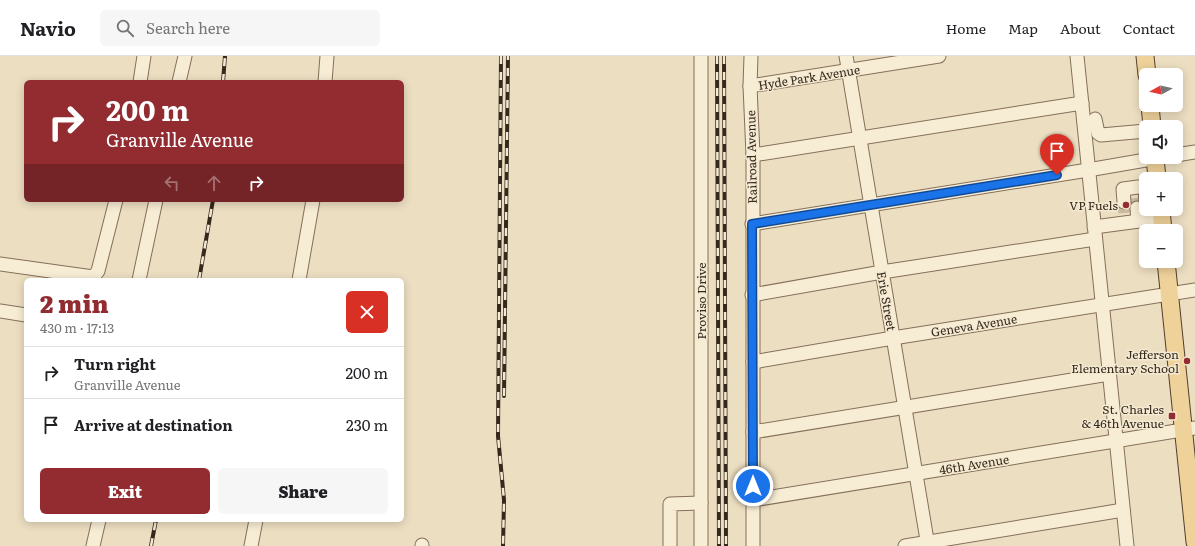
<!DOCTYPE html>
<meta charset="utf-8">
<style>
body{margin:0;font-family:Literata,serif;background:#f6f6f6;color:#202124;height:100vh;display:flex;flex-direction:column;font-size:15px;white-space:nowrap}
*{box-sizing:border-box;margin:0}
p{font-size:13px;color:#757577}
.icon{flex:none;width:22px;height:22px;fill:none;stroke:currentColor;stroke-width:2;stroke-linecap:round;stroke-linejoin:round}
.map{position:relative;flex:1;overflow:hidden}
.details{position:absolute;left:24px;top:222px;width:380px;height:244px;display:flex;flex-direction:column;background:#fff;border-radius:6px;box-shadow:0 2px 10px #0003}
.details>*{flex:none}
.hud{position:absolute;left:24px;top:24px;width:380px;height:122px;border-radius:6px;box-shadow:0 2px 10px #0003;background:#922c30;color:#fff;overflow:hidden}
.needle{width:26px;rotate:262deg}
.buttons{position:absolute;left:1139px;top:12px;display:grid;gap:8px}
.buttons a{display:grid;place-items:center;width:44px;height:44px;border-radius:6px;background:#fff;box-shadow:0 2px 10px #0003;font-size:20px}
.pin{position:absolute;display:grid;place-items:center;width:34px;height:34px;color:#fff;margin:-41px -17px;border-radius:50% 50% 50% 0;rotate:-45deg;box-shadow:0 0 4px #0007}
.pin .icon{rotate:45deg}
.me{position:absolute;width:44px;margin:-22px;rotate:0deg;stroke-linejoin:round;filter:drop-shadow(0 0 3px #0008)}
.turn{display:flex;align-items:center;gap:14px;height:84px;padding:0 16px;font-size:18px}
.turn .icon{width:52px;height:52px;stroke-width:2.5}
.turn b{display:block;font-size:28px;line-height:34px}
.lanes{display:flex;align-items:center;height:38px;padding:0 16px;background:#0003;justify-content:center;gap:20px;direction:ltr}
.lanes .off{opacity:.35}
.round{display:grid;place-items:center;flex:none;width:42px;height:42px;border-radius:6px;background:#f6f6f6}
.overview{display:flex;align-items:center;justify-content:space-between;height:68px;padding:0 16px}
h1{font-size:24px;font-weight:800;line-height:30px;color:#922c30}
.primary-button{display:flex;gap:8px;margin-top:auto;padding:8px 16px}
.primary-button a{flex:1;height:46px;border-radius:6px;background:#922c30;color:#fff;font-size:16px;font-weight:800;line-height:46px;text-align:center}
.primary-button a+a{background:#f6f6f6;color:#202124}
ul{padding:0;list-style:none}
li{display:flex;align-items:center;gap:12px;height:52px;padding:0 16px;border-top:1px solid #e0e0e0}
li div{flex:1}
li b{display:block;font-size:15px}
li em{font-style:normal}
header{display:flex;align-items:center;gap:24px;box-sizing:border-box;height:56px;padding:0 20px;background:#fff;border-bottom:1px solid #e0e0e0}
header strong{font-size:19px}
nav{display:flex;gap:22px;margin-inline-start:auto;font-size:14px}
.search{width:280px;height:36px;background:#f6f6f6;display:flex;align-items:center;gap:10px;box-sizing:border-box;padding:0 14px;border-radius:6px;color:#757577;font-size:15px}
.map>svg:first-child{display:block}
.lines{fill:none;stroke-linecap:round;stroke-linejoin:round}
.minor-tunnel{stroke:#c7baa0;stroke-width:13;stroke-dasharray:13 6;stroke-linecap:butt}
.minor-casing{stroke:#856f5a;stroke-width:15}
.major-casing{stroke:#533e2e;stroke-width:19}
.minor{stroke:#f7ecd4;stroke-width:13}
.major{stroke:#efd29a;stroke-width:17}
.rail-casing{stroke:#35281d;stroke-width:4}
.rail{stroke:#f4e9d1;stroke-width:2.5;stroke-dasharray:8;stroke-linecap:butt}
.route-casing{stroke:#114b97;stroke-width:10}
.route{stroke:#1a73e8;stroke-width:7}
.poi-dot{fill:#922c30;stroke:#f4e9d1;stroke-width:1.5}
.labels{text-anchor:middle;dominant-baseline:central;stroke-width:3;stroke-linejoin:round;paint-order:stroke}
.street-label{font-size:12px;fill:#35281d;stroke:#f4e9d1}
.poi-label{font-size:12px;fill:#35281d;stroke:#f4e9d1;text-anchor:end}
</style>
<header>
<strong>Navio</strong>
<div class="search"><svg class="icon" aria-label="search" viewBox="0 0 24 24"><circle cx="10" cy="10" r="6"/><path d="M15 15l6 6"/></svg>Search here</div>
<nav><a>Home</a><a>Map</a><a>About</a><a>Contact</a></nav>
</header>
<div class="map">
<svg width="1195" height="490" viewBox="0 0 1195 490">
<rect width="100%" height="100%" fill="#ecdec1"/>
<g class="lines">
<g class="minor-tunnel">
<polyline points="1136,142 1137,152"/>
<polyline points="1124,146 1125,157"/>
</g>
<g class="minor-casing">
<g id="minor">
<polyline points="701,0 701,490"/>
<polyline points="751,0 750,30 753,99 753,490"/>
<polyline points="846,0 928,490"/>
<polyline points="1077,0 1127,490"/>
<polyline points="140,26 144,0"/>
<polyline points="179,26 185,0"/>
<polyline points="325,26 327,0"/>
<polyline points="750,30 939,0"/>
<polyline points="1095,63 1098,77 1101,79 1146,75"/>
<polyline points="753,99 1082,47"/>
<polyline points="1176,99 1195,96"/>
<polyline points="1145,130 1146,148"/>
<polyline points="1124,146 1123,133 1146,130"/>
<polyline points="1137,152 1138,165"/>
<polyline points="752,168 1088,114 1163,101"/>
<polyline points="1094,171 1162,162"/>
<polyline points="0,208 93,221"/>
<polyline points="91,224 98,215 116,144"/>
<polyline points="139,224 156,144"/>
<polyline points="299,224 313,144"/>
<polyline points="752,239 882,216 1095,183"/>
<polyline points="0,255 26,259"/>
<polyline points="753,306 893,282 1195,234"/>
<polyline points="753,376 1109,318"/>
<polyline points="753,444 1195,372"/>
<polyline points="422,489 422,490"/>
<polyline points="93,490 99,464"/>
<polyline points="251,490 256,464"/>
<polyline points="670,490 670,448 701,447"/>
<polyline points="905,490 1123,454"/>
</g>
</g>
<g class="major-casing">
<g id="major">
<polyline points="1145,0 1147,19"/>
<polyline points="1150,49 1152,71"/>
<polyline points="1155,101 1157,123"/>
<polyline points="1161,153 1163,175"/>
<polyline points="1166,205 1195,486"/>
</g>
</g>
<use href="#minor" class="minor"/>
<use href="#major" class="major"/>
<g class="rail-casing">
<g id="rail">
<polyline points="501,0 498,380 504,444 503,490"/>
<polyline points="717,0 719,490"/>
<polyline points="724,0 726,490"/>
<polyline points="223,26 225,0"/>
<polyline points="199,224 213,144"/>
<polyline points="504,340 508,0"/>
<polyline points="151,490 156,464"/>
</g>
</g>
<use href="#rail" class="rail"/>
</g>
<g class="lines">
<g class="route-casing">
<polyline id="route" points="753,430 752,168 1057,119"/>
</g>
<use href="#route" class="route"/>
</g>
<g class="poi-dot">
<circle cx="1126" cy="149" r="4"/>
<circle cx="1187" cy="305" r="4"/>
<rect x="1168" y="356" width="8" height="8" rx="2"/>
</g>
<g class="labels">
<g class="street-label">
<text transform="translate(809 21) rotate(-9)">Hyde Park Avenue</text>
<text transform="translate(751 101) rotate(-91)">Railroad Avenue</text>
<text transform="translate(701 245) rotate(-90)">Proviso Drive</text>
<text transform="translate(887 245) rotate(80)">Erie Street</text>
<text transform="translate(974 269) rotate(-9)">Geneva Avenue</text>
<text transform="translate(974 408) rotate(-9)">46th Avenue</text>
</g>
<g class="poi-label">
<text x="1118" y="149">VP Fuels</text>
<text x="1179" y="298">Jefferson<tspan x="1179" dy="14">Elementary School</tspan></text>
<text x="1164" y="353">St. Charles<tspan x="1164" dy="14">&amp; 46th Avenue</tspan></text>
</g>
</g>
</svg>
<div class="buttons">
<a><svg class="needle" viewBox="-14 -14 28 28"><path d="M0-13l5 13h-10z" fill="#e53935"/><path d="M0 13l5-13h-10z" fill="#757577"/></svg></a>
<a><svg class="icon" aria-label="sound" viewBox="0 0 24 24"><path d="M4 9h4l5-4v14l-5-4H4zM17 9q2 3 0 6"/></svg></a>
<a>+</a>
<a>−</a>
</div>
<div class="pin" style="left:1057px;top:119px;background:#d93025"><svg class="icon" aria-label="arrive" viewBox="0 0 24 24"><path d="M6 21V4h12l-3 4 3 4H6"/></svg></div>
<svg class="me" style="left:753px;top:430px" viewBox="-20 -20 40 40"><circle r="17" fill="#1a73e8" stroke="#fff" stroke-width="3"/><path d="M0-11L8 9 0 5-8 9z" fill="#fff"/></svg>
<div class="hud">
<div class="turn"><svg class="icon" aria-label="right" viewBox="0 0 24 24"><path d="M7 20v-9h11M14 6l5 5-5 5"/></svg><div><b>200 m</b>Granville Avenue</div></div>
<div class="lanes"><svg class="icon off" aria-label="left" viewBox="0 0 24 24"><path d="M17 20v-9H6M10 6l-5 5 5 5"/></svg><svg class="icon off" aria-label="ahead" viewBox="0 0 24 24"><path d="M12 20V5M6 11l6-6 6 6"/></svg><svg class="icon" aria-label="right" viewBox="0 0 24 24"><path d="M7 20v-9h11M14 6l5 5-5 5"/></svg></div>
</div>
<section class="details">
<div class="overview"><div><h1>2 min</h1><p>430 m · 17:13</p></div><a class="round" style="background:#d93025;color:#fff"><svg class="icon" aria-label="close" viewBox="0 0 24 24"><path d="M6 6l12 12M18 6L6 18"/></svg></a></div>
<ul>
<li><svg class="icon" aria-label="right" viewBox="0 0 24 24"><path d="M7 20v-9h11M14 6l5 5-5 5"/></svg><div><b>Turn right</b><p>Granville Avenue</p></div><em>200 m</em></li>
<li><svg class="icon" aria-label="arrive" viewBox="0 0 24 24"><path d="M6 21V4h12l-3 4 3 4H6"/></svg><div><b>Arrive at destination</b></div><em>230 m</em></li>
</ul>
<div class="primary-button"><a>Exit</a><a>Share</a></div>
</section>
</div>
